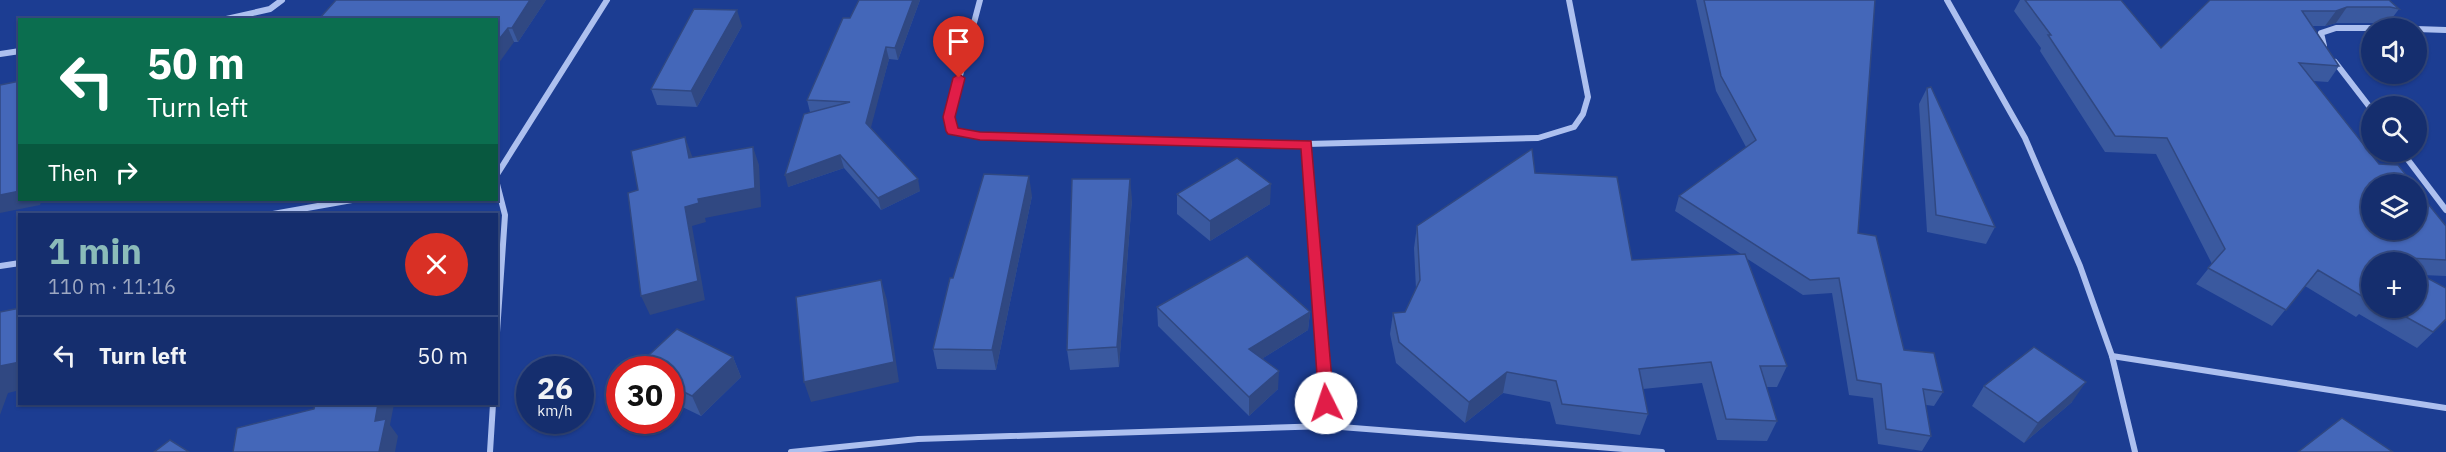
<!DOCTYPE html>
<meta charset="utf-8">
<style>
body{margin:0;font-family:"IBM Plex Sans",sans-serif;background:#1e3673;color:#f1f3f6;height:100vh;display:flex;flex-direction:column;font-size:22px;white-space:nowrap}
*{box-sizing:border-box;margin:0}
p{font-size:20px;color:#9da8c2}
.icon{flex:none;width:33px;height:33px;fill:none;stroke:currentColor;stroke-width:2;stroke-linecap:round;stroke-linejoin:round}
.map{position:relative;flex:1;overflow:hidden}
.drawer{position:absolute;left:18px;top:213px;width:480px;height:192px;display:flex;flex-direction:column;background:#152e6e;border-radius:0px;box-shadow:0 2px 4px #0004,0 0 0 2px #344a81}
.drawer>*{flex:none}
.top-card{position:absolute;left:18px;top:18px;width:480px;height:183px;border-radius:0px;box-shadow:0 2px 4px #0004,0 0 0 2px #344a81;background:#0b6e4f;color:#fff;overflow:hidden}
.tools{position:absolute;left:2361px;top:18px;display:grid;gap:12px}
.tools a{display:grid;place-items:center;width:66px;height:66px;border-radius:50%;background:#152e6e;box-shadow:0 2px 4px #0004,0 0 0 2px #344a81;font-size:30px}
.speed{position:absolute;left:516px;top:356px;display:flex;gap:12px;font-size:30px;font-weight:700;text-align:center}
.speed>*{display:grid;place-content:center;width:78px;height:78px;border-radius:50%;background:#152e6e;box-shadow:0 2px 4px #0004,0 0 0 2px #344a81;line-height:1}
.speed small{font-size:15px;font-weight:400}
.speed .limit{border:9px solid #d22;background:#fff;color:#111}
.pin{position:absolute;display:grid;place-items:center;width:51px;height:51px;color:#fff;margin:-62px -26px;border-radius:50% 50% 50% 0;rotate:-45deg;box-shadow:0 0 6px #0007}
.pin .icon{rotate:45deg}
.me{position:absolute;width:66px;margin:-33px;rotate:356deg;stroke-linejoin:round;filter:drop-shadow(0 0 4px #0008)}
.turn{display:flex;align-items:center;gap:21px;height:126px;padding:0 30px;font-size:27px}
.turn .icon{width:78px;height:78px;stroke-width:2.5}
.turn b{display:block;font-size:42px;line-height:51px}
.then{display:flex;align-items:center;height:57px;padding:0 30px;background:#0003;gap:12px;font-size:22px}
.round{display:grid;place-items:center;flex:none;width:63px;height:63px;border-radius:32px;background:#1e3673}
.head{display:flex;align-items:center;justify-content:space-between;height:102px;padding:0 30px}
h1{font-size:36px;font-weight:700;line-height:45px;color:#8bbbb9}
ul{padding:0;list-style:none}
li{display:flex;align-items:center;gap:18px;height:78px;padding:0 30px;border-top:2px solid #344a81}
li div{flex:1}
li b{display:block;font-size:22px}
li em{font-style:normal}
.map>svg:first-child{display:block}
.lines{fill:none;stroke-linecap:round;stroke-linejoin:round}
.street{stroke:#adc0ef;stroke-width:6}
.wall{fill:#3a599f;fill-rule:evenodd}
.shaded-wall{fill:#304882}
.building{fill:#4467b9;stroke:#304882;stroke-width:1.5}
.route{fill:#e11d48;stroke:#92132f;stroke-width:1.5}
</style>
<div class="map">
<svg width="2446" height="452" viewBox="0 0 2446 452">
<rect width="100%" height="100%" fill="#1c3d92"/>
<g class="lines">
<g class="street">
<polyline points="980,0 949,117 953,131 980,136 1307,144"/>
<polyline points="1947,0 2025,138 2080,266 2112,356 2135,452"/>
<polyline points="222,20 270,9 282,0"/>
<polyline points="2416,29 2446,30"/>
<polyline points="2324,46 2321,33 2336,28 2378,28"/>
<polyline points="0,54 20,51"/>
<polyline points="2335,62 2372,110"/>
<polyline points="2402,152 2446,210"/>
<polyline points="496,176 607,0"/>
<polyline points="496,180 505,215 496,347"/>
<polyline points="273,214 352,200"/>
<polyline points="0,266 20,263"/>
<polyline points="2112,356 2446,408"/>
<polyline points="1328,426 1307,144 1538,138 1574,127 1583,114 1588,97 1569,0"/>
<polyline points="490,452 493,404"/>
<polyline points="791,452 918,439 1328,426 1662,452"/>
</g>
</g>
<g class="wall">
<polygon points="546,0 518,42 514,42 496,20"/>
<polygon points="920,0 898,60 889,59 870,128 920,191 881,210 844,168 788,187 810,112 807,100 850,18"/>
<polygon points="1696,0 1875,0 1858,233 1904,350 1943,392 1934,406 1926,405 1931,436 1922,451 1878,444 1873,398 1849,395 1832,293 1803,295 1746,258 1787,366 1777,387 1766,387 1777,421 1767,441 1717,440 1702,383 1643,389 1648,414 1640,435 1556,424 1550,402 1503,393 1465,423 1396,363 1390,334 1393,313 1405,312 1416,289 1414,248 1417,226 1535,173 1632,260 1741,254 1675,211 1679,196 1746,147 1716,91"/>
<path d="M 2020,0 L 2121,0 L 2161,48 L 2210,0 L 2389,0 L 2399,9 L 2387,25 L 2378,23 L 2336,23 L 2325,26 L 2312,26 L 2339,66 L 2328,82 L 2313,81 L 2379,164 L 2446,226 L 2446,276 L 2422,275 L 2446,288 L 2446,320 L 2417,348 L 2359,314 L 2356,317 L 2305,286 L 2272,326 L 2196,284 L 2212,264 L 2156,154 L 2105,152 L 2040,51 L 2041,48 L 2014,11 ZM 2372,262 L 2416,262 L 2416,308 L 2372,308 Z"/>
<polygon points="742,26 697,107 657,105 651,89"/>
<polygon points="1927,88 1995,227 1986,244 1927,232 1919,104"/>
<polygon points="1177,194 1270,204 1210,241 1177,214"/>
<polygon points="1032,196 996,370 937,369 933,349 953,278"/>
<polygon points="1132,199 1119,367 1070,370 1067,350"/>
<polygon points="1157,307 1310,312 1308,330 1263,358 1278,389 1249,416 1158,326"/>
<polygon points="733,357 741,377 701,416 670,401 670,369 636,369 635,368"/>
<polygon points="1984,386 2072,402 2024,443 1972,406"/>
</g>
<g class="shaded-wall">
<polygon points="530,0 546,0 518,42 512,28"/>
<polygon points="913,0 920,0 898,60 895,48"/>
<polygon points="2347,7 2336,23 2325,26 2336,11"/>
<polygon points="737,10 742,26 697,107 691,91"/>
<polygon points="508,28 514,42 496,67 496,43"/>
<polygon points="886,47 889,59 869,135 866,123"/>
<polygon points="685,137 692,156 696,177 689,158"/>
<polygon points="753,147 759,165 761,207 705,218 706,222 692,226 705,300 650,315 641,296 685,207 698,199"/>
<polygon points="840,155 844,168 788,187 785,175"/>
<polygon points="1029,176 1032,196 996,370 992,350"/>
<polygon points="918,179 920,191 881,210 878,198"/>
<polygon points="1130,179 1132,199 1119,367 1117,347"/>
<polygon points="1271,184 1270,204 1210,241 1210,221"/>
<polygon points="20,191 20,200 42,200 40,205 0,213 0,195"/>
<polygon points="274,200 293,200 277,203"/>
<polygon points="881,280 887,300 899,382 811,402 804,382"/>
<polygon points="1310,312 1308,330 1249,367 1249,349"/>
<polygon points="733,357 741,377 701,416 692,396"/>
<polygon points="20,362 20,386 18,386 16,391 8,393 0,415 0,366"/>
<polygon points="1279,371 1278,389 1249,416 1249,397"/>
<polygon points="1507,372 1503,393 1465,423 1469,402"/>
<polygon points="2086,382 2072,402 2024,443 2038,423"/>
<polygon points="378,404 394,404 390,425 398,436 395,452 379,452 375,421"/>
</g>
<g class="building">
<polygon points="336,0 530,0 512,28 508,28 496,43 496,20 318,20"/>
<polygon points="859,0 913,0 895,48 886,47 866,123 918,179 878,198 840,155 785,175 804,114 850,102 807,100 843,18 850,18"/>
<polygon points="1704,0 1875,0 1858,233 1876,236 1904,350 1934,353 1943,392 1923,389 1931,436 1886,429 1881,384 1857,380 1839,278 1810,280 1679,196 1756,140 1721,76"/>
<polygon points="2025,0 2121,0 2161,48 2210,0 2389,0 2399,9 2390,7 2347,7 2336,11 2302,11 2339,66 2299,63 2379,164 2398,165 2413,184 2372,184 2372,230 2416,230 2416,189 2446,226 2446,260 2389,257 2399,262 2372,262 2372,300 2370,301 2318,270 2286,310 2208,268 2225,249 2167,138 2115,136 2048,35 2051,35"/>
<polygon points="694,9 737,10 691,91 651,89"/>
<polygon points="20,81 20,191 0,195 0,85"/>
<polygon points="1931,87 1995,227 1936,215 1927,88"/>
<polygon points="685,137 689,158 753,147 755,188 698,199 699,203 685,207 698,281 641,296 628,193 638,190 631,151"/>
<polygon points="1532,149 1535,173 1617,177 1632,260 1745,254 1787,366 1760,366 1777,421 1726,419 1711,362 1639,369 1648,414 1562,404 1556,381 1507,372 1469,402 1399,342 1393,313 1405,312 1420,280 1417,226"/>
<polygon points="1237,158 1271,184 1210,221 1177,194"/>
<polygon points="984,174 1029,176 992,350 933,349 950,278 953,278"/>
<polygon points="1072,179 1130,179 1117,347 1067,350"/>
<polygon points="1247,256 1310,312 1249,349 1279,371 1249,397 1157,307"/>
<polygon points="2416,272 2446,288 2446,319 2433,332 2390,308 2416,308"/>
<polygon points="881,280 894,362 804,382 796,297"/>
<polygon points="20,308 20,362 0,366 0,312"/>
<polygon points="677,329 733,357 692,396 670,385 670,369 638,369 635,368"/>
<polygon points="2034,347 2086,382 2038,423 1984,386"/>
<polygon points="315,404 378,404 375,421 386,419 379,452 233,452 237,428 314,409"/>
<polygon points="2342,418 2393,452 2298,452"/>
<polygon points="170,440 189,452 154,452"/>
</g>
<polygon class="route" points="959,74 965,78 955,117 958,128 980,132 1311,141 1334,403 1332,407 1326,409 1321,407 1319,403 1301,149 980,140 948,134 946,131 943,117 953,78"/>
</svg>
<div class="tools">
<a><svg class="icon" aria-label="sound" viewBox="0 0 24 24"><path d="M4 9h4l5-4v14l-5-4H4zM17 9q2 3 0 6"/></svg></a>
<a><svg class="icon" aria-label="search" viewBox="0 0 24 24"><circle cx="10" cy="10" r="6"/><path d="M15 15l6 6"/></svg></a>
<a><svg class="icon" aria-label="layers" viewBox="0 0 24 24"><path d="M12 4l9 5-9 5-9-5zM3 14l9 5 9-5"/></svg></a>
<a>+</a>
</div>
<div class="speed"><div>26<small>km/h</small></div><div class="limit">30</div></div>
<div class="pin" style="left:959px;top:78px;background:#d93025"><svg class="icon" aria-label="arrive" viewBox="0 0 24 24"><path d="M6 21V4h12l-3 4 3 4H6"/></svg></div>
<svg class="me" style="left:1326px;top:403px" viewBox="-20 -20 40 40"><circle r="19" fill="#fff"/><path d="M0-13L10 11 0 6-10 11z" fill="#e11d48"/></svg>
<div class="top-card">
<div class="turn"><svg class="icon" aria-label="left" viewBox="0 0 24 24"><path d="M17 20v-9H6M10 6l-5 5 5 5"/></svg><div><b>50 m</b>Turn left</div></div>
<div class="then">Then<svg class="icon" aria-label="right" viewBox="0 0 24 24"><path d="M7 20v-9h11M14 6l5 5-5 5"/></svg></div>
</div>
<section class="drawer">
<div class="head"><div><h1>1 min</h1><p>110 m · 11:16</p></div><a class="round" style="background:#d93025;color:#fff"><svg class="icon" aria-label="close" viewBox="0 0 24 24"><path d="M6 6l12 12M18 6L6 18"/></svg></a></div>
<ul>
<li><svg class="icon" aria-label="left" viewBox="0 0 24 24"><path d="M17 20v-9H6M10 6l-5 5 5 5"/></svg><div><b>Turn left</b></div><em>50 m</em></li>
</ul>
</section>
</div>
